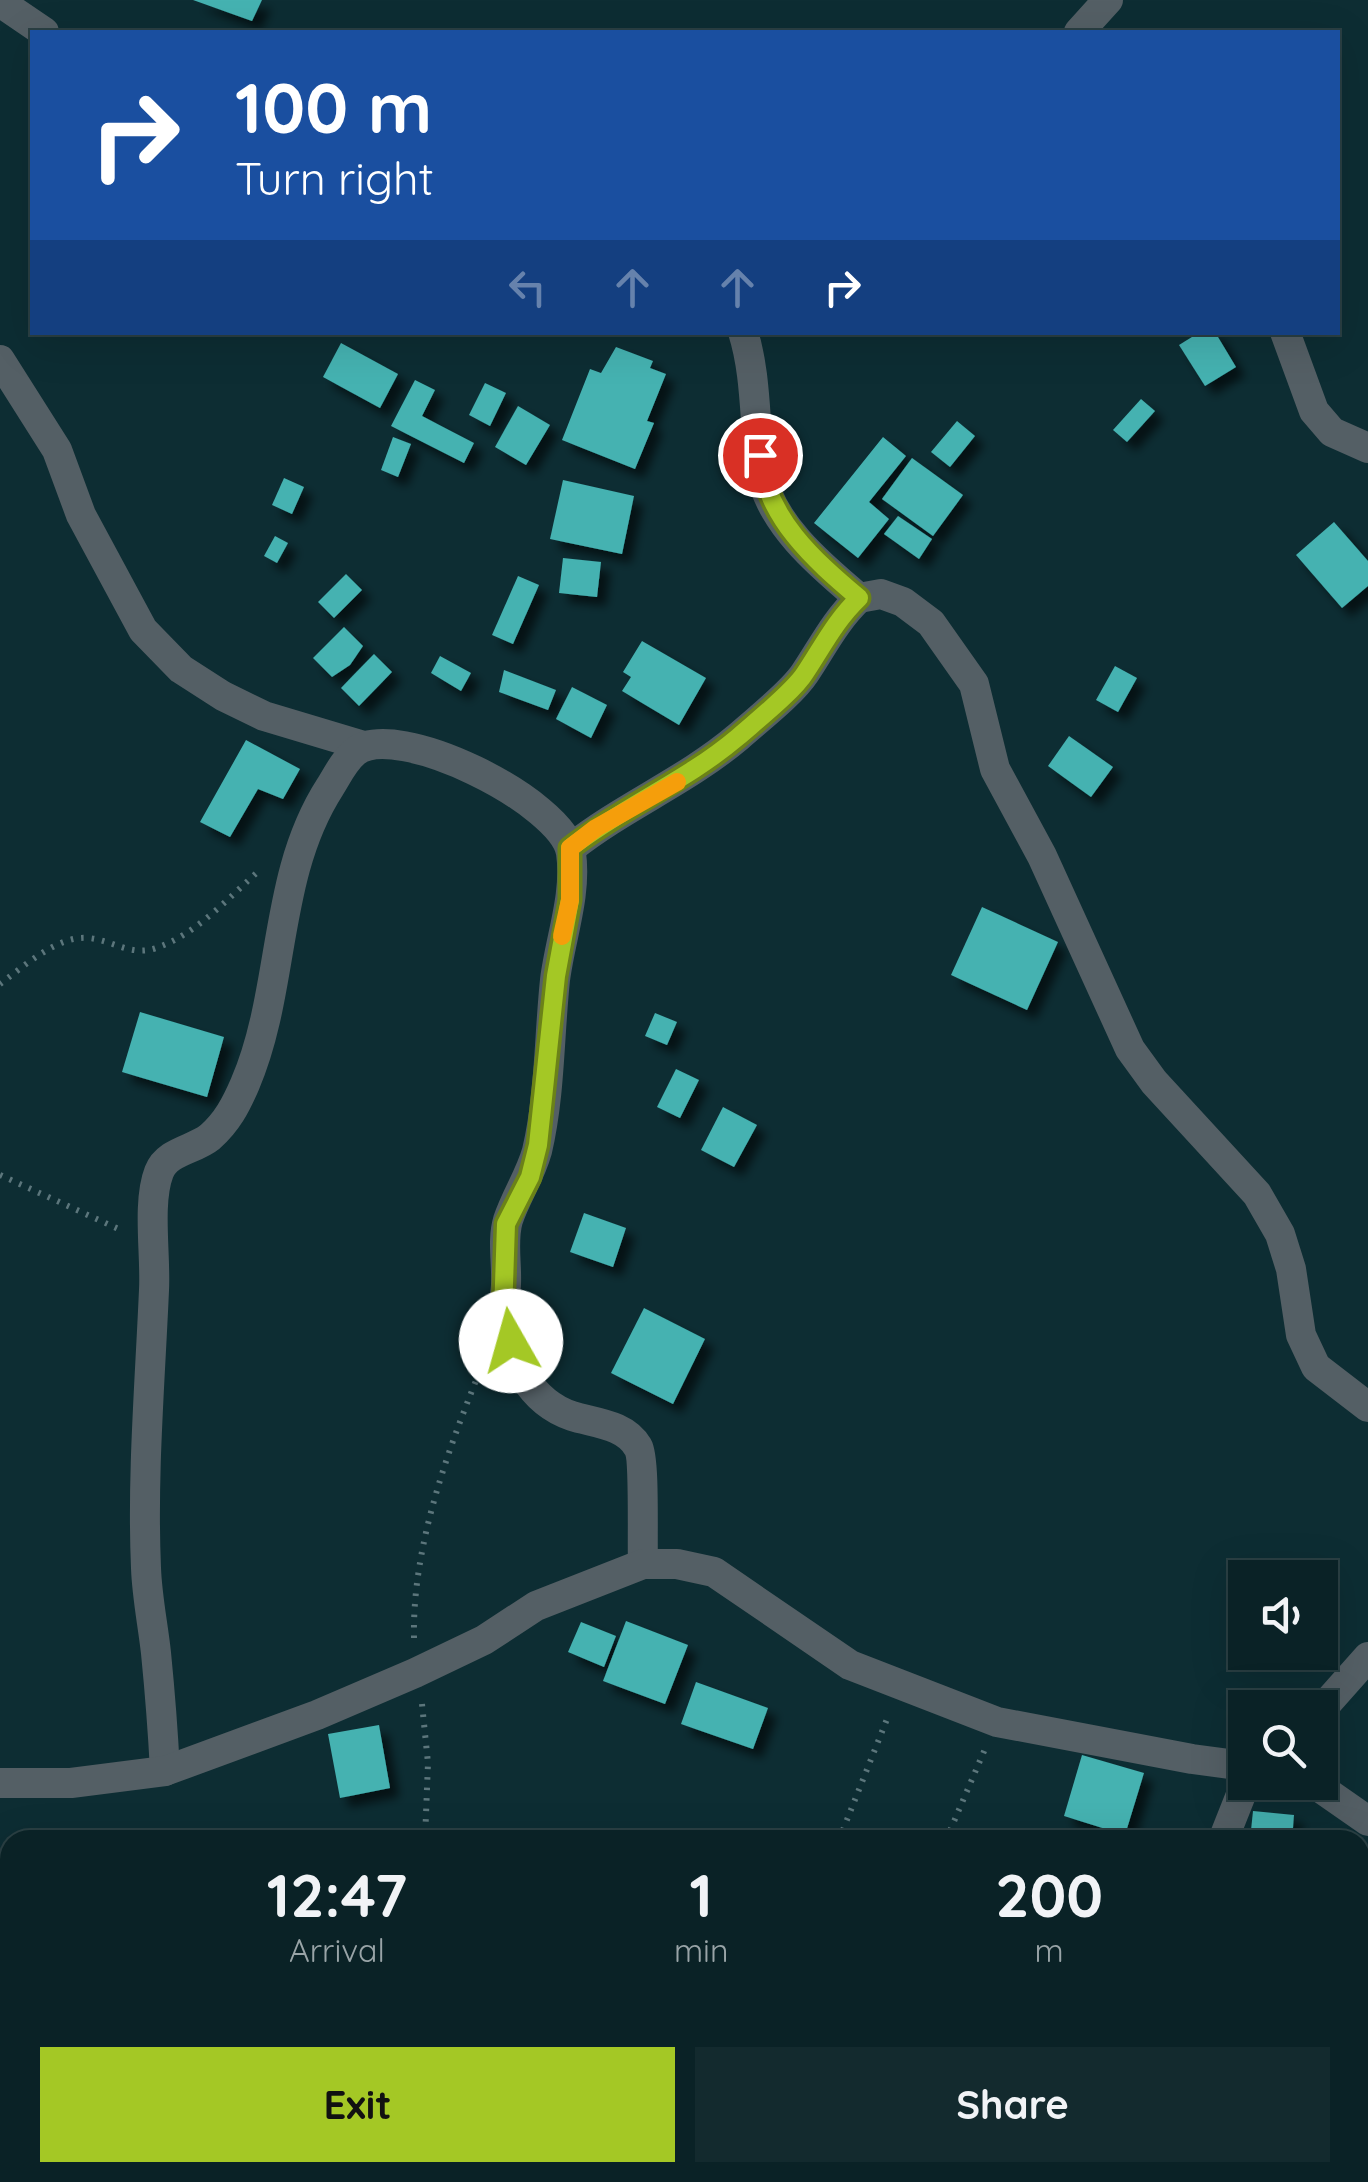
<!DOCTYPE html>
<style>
body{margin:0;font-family:Quicksand,sans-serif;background:#132a2e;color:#f1f3f6;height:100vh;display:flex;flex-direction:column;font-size:38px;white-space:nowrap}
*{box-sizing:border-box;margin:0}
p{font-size:32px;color:#99a4a7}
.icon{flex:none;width:55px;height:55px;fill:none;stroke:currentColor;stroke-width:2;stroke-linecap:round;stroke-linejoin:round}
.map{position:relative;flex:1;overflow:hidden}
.sheet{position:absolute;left:0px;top:1830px;width:1370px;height:352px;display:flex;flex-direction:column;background:#0a2226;border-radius:30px 30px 0 0;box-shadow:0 10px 40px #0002,0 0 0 2px #2a3f43}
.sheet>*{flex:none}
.guide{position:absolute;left:30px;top:30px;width:1310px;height:305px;border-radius:0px;box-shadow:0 10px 40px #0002,0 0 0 2px #2a3f43;background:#1a4fa0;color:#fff;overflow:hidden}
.tools{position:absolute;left:1228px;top:1560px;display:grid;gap:20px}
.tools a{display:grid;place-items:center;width:110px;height:110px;border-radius:0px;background:#0a2226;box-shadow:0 10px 40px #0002,0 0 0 2px #2a3f43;font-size:50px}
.pin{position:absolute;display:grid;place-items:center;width:85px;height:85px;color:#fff;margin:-42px;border:5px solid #fff;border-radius:50%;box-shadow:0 2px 10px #0007}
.me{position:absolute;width:110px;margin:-55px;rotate:353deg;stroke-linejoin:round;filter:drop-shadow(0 0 8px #0008)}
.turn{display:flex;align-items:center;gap:35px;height:210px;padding:0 40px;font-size:45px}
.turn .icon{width:130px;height:130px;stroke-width:2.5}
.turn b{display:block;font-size:70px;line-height:85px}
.lanes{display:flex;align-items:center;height:95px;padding:0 40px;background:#0003;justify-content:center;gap:50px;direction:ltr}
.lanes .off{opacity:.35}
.eta{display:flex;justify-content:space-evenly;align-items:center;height:170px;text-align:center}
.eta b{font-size:60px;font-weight:800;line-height:70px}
.button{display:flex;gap:20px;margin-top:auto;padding:20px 40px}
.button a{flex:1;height:115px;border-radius:0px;background:#a4c825;color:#111;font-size:40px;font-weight:800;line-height:115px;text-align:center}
.button a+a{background:#132a2e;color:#f1f3f6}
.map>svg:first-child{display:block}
.building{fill:#45b2b1;filter:url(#shadow)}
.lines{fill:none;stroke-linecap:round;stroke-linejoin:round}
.path{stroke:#5c767c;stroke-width:6;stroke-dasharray:2.5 8;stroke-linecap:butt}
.minor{stroke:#545f65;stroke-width:30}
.route-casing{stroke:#6b8218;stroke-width:25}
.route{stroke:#a4c825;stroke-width:18}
.slow{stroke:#f59e0b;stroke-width:18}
</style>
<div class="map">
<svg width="1368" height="2182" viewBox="0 0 1368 2182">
<defs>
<filter id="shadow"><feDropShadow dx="9" dy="9" stdDeviation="5" flood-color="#0009"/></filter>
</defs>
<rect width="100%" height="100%" fill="#0d2d33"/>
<g class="building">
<polygon points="193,0 262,0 252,21"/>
<polygon points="1200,332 1215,332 1236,367 1205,386 1179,345"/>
<polygon points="341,343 398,374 380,408 323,377"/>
<polygon points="616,347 653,361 650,368 666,374 647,421 654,423 635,469 562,440 590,369 601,373"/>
<polygon points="415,380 435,390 422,416 474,443 464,463 391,426"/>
<polygon points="485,383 506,393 490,426 469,415"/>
<polygon points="1141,399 1155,411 1127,442 1113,430"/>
<polygon points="518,406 550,425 526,465 495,447"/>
<polygon points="957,421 975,436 950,467 931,452"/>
<polygon points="393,437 411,444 398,477 381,470"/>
<polygon points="883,437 906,456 869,502 889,519 858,558 814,523"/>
<polygon points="912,458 963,495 933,536 882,499"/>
<polygon points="284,478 304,487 292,514 272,505"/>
<polygon points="563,480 634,496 622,554 550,539"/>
<polygon points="898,516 932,539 919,559 884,534"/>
<polygon points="1334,522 1368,561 1368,586 1342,608 1296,555"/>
<polygon points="275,536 288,543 277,563 264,556"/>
<polygon points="563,558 601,562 597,597 559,593"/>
<polygon points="346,574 362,590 334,618 318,602"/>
<polygon points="518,576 539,585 513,644 492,635"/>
<polygon points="344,627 363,646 350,665 332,677 313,658"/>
<polygon points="642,641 706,678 679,725 622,691 631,677 623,672"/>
<polygon points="374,654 392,672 359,706 341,688"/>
<polygon points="440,656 471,673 461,691 431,673"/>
<polygon points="1115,666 1137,678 1118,712 1096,700"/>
<polygon points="504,670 556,690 548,710 499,692"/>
<polygon points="572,687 607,705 591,738 556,719"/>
<polygon points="1069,736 1113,767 1091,797 1048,766"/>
<polygon points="246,740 300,769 283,799 258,789 230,837 200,822"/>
<polygon points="982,907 1058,942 1027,1010 951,975"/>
<polygon points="140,1012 224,1037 207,1097 122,1072"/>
<polygon points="655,1013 677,1022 667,1045 645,1036"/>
<polygon points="676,1069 699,1080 680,1118 657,1107"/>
<polygon points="723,1107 757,1125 734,1167 701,1150"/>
<polygon points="584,1213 626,1228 613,1267 570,1252"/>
<polygon points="644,1308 705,1339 673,1404 611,1373"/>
<polygon points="626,1621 688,1645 665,1704 603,1681"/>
<polygon points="581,1622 616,1636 604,1667 568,1652"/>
<polygon points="696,1682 768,1708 753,1749 681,1724"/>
<polygon points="379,1725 390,1788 340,1798 328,1734"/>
<polygon points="1082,1755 1144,1773 1125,1835 1064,1816"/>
<polygon points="1253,1811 1294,1815 1292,1840 1250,1840"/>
<polygon points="1368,1881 1368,1936 1360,1932 1360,1898"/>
</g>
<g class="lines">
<g class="path">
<path d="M 0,984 C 23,967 58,935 88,938 C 113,940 131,957 156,948 C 196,935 230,896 261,869"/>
<polyline points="0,1175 123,1231"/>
<path d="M 414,1638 C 412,1546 449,1446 484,1361"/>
<polyline points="422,1704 428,1763 425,1840"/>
<polyline points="839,1840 889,1714"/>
<polyline points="946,1840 985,1749"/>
<polyline points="466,2172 470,2182"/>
<polyline points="854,2172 860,2182"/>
</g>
<g class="minor">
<polyline points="0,2 44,32"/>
<polyline points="1079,32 1108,0"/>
<polyline points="1285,332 1314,411 1332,432 1368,448"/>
<polyline points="0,360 57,450 81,515 143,630 181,669 223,696 264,716 364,746"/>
<polyline points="859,598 881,594 903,602 931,623 974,684 995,769 1042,856 1130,1049 1154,1082 1257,1194 1280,1234 1291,1269 1301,1335 1316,1367 1368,1407"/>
<path d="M 571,848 C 624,806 686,781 738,737 C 757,720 792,693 805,673 C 823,646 835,621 859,598 C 821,566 769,523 761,471 C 754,426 757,376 743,332"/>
<polyline points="1320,1711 1368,1657"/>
<path d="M 165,1771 C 163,1732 160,1693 156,1653 C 153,1625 147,1597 146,1568 C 142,1476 150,1382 154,1290 C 156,1256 147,1203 159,1172 C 167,1151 194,1150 210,1137 C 227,1122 236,1105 245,1084 C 286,988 272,877 330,787 C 337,776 344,761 355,752 C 395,718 563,802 571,853 C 577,895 560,939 555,980 C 549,1037 550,1096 537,1151 C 530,1176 516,1196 508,1220 C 502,1240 507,1263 506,1284 C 506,1294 502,1306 504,1316 C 509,1359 530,1402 572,1416 C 594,1423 625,1424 638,1447 C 645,1458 642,1544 643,1564"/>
<polyline points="1312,1782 1368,1821"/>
<polyline points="0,1783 71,1783 165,1771 317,1715 415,1673 484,1640 536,1606 643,1564 677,1564 714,1572 850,1665 997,1722 1192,1759 1245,1766"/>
<polyline points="1223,1840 1246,1782"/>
<polyline points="1048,2182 1053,2172"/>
</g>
</g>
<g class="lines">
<g class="route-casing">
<path id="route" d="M 511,1341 L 503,1314 L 506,1224 L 530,1177 L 538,1145 L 556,976 L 570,900 L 570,848 C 624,806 686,781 738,737 C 755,722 794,691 805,673 C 823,646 835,621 859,598 C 814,560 765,517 760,455"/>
</g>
<use href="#route" class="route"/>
<polyline class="slow" points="562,936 570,900 570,848 596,828 677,782"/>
</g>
</svg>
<div class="tools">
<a><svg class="icon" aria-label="sound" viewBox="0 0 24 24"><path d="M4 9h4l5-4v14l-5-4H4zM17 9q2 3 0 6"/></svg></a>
<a><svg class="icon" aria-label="search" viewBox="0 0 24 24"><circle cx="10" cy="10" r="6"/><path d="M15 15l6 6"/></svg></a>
</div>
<div class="pin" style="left:760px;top:455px;background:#d93025"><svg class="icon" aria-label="arrive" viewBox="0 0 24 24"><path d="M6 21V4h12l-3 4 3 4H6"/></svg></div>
<svg class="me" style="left:511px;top:1341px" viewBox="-20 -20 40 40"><circle r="19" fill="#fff"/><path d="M0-13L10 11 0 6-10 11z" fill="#a4c825"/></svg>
<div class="guide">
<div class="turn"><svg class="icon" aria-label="right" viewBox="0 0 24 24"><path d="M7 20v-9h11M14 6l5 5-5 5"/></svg><div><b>100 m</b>Turn right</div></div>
<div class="lanes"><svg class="icon off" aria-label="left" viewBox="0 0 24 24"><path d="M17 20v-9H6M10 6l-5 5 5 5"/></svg><svg class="icon off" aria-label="ahead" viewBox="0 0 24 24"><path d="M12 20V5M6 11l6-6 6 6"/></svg><svg class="icon off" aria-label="ahead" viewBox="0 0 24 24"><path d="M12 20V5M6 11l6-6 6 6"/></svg><svg class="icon" aria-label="right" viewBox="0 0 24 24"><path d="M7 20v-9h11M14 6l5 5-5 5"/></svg></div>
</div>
<section class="sheet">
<div class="eta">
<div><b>12:47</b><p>Arrival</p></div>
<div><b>1</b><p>min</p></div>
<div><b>200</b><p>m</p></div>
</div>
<div class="button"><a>Exit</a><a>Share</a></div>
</section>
</div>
